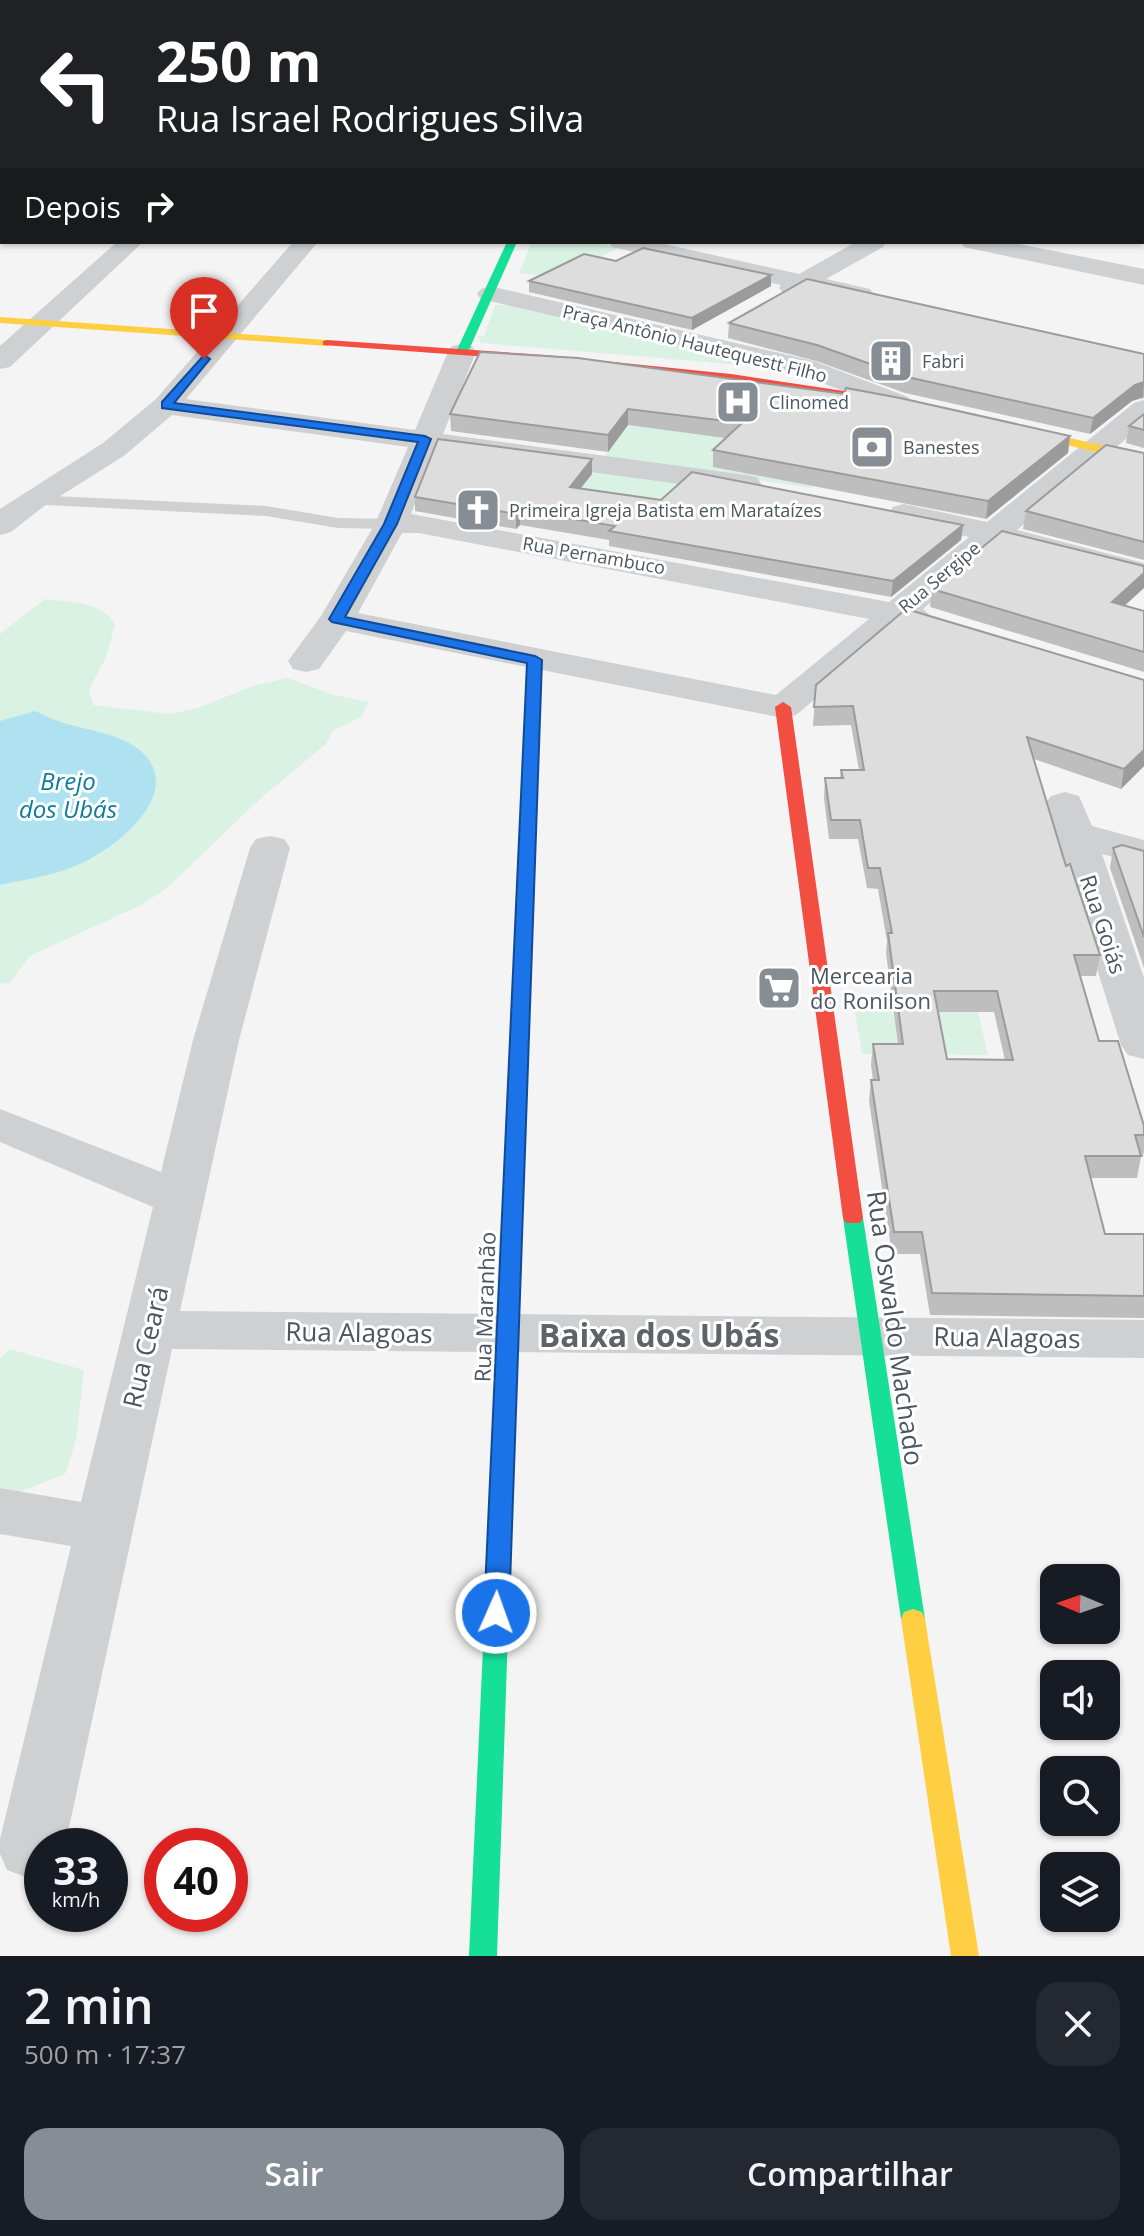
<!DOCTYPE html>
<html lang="pt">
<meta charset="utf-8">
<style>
body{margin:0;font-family:"Open Sans",sans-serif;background:#242831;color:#f1f3f6;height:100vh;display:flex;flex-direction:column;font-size:30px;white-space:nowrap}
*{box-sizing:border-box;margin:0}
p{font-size:26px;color:#9ea1a6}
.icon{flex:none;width:44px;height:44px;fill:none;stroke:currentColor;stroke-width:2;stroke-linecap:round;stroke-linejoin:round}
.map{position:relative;height:1956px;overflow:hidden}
.panel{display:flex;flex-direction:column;background:#171b24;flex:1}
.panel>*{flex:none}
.guide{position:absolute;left:0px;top:0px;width:1144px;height:244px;box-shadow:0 2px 6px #0004;background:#202124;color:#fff;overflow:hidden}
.needle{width:52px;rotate:272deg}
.fabs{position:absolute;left:1040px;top:1564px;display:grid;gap:16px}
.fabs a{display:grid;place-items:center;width:80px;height:80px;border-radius:16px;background:#171b24;box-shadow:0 2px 6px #0004;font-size:40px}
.speed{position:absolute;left:24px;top:1828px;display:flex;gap:16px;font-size:40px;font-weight:700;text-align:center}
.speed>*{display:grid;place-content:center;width:104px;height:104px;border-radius:50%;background:#171b24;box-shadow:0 2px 6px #0004;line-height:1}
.speed small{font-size:20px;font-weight:400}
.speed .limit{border:12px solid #d22;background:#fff;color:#111}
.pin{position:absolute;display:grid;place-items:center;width:68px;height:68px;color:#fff;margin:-82px -34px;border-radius:50% 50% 50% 0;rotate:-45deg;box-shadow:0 0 8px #0007}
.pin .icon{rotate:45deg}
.me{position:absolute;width:88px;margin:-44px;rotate:2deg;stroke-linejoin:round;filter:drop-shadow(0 0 6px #0008)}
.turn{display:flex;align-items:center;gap:28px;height:168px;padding:0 24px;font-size:36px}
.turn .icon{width:104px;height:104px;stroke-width:2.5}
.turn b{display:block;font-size:56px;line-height:68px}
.then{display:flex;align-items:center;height:76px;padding:0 24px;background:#0003;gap:16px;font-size:30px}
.round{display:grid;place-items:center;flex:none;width:84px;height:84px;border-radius:24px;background:#242831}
.overview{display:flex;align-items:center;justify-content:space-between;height:136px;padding:0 24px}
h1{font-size:48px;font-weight:600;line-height:60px}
.button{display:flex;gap:16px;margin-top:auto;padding:16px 24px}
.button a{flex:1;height:92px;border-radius:24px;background:#868d94;color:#fff;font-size:32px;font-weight:600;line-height:92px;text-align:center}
.button a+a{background:#242831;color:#f1f3f6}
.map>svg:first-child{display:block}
.green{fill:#d9f2e3}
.water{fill:#aee2f0}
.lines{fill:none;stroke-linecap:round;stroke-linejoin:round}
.lane{fill:#ced0d2;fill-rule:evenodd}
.street{fill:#ced0d2;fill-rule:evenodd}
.fast{fill:#16e098;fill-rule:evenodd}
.slow{fill:#ffcf43;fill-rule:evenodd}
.jam{fill:#f24e42;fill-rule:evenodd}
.wall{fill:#bebebf;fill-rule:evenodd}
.shaded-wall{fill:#9b9b9b}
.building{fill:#ddddde;stroke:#9b9b9b;stroke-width:2;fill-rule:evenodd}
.route{fill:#1a73e8;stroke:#114b97;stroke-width:2}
.labels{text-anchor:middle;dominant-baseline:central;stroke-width:6;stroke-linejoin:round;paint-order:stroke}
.far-street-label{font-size:18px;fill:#4a5661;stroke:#fff}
.far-poi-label{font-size:18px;fill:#4a5661;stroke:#fff;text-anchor:start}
.street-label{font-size:22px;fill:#4a5661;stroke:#fff}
.poi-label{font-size:22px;fill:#4a5661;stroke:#fff;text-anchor:start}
.water-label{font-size:24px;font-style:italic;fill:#0c7c9b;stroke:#fff}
.near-street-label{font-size:26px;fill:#4a5661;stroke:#fff}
.near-quarter-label{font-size:32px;font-weight:bold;fill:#5f6368;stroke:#fff}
</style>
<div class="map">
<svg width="1144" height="1956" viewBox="0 0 1144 1956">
<rect width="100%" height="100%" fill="#f4f4f4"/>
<g class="green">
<polygon points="532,242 592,242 618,248 560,278 519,273"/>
<polygon points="495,305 508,305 765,367 481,343 478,336 484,336"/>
<polygon points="628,425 844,453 811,488 603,458"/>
<polygon points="541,459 696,483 660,516 512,493"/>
<path d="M 45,599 C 69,602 103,601 115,625 L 106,657 L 89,690 L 93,705 L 169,714 L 198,708 L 253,686 L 287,678 L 334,695 L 369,702 L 361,717 L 333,731 L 326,744 L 262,797 L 166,889 L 141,905 L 30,956 L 9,984 L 0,983 L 0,634 Z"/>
<polygon points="855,1011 978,1012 988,1055 862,1054"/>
<polygon points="9,1349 84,1370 76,1440 65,1474 19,1492 0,1487 0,1359"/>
</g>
<g class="water">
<polygon points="916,0 1144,0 1144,172 1142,2"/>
<path d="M 35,711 C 43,714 50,719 58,721 C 85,731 121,732 143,753 C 184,794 117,847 82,863 C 56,875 28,879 0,885 L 0,721 Z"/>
</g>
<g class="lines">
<polygon class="lane" points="32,495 266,506 338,518 391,519 400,524 391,529 338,528 266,516 26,504 23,500 26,496"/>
<g class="street">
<polygon points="7,0 27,0 6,2"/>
<polygon points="131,0 151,0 130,2"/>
<polygon points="259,0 279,0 258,2"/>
<polygon points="385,0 404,0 384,2"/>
<polygon points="513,0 532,0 512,2"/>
<polygon points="832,0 852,0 831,2"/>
<rect x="0" y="37" width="2" height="12"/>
<polygon points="0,91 2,91 0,105"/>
<rect x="0" y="138" width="2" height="14"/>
<polygon points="0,201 2,201 0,217"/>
<rect x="1142" y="201" width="2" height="14"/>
<polygon points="117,242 143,242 10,367 0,369 0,346"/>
<path d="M 293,242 L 318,242 L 186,399 L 415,430 L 448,352 L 452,346 L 462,344 L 472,346 L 476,352 L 443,434 L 746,475 L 757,477 L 761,484 L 757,491 L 746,493 L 436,451 L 411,514 L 889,602 L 969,537 L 893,521 L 888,514 L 893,507 L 904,504 L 987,522 L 1134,403 L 1144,400 L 1144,424 L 1017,530 L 1144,563 L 1144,583 L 999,545 L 923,609 L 932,617 L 927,624 L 915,627 L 903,625 L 796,715 L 783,718 L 346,631 L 319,669 L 306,672 L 293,669 L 288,661 L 321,616 L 375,524 L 408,447 L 172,415 L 125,455 L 43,507 L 11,532 L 0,535 L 0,509 L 103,443 L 156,399 ZM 402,533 L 419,533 L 869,619 L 776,695 L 358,613 Z"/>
<path d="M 609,242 L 655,242 L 799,274 L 856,242 L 886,242 L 883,247 L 826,279 L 870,289 L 874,295 L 870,301 C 849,306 829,289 807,291 C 798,292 793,296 783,293 L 779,288 L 781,285 L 612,247 Z"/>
<polygon points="961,242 1009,242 1144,269 1144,285 973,249 964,247"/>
<polygon points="490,286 814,361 908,397 912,403 908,409 898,412 796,373 481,299 477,294 481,289"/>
<polygon points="1065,792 1079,796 1092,826 1144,840 1144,865 1102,854 1144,978 1144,1059 1128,1055 1121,1045 1045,804 1051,796"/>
<polygon points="270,836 284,839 290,848 239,1040 180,1311 1144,1320 1144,1358 172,1349 65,1846 42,1846 42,1875 31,1879 7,1870 0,1854 0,1839 71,1546 0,1534 0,1488 81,1502 153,1207 0,1142 0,1109 161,1172 193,1040 250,848 256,839"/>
</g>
<g class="fast">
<polygon points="507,242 517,242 468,352 458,354 456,352"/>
<polygon points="853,1211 860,1213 863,1218 925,1619 922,1626 913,1629 904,1626 901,1619 843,1218 846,1213"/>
<polygon points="511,1243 518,1245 521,1250 497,1956 469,1956 501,1250 504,1245"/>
</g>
<g class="slow">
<polygon points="0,317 327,340 333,343 327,346 0,323"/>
<polygon points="1010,424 1144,455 1144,463 1006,431 1006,425"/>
<polygon points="535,656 542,660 521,1250 518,1255 504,1255 501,1250 528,660"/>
<polygon points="913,1609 922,1612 925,1619 979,1956 951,1956 901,1619 904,1612"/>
</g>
<g class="jam">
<polygon points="327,340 545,355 731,374 904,400 910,404 904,408 731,380 545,361 323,345 323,341"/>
<polygon points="783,702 791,707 863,1218 860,1223 846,1223 843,1218 775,707"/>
</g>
</g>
<g class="wall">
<polygon points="616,261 771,275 771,286 692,330 529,292 529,281"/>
<polygon points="729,323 1144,354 1144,398 1132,401 1090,434 905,393 816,361 728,338"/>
<polygon points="480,352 1070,436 1068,453 986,519 713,467 713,450 725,438 628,425 608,452 451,431 450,414"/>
<polygon points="1144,414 1144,448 1126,443 1129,426"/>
<polygon points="1144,453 1144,560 1023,529 1026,511"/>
<polygon points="592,474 580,488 661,500 963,525 961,540 891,597 609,546 609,540 520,525 516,529 415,511 415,497"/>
<polygon points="932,589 1125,606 1144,611 1144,672 930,607"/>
<path d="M 1144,680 L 1144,766 L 1121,789 L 1034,759 L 1066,866 L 1100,955 L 1096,976 L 1080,976 L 1099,1041 L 1144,1126 L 1144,1150 L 1143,1157 L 1141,1157 L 1137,1178 L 1091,1178 L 1105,1234 L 1144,1234 L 1144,1318 L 930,1315 L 920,1254 L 892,1254 L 869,1101 L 871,1080 L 873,1080 L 871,1065 L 873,1044 L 898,1044 L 886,953 L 887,941 L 878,889 L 867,888 L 858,839 L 829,839 L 824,798 L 825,778 L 840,778 L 841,770 L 859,770 L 851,725 L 813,726 L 816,685 ZM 938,1012 L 994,1012 L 1005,1060 L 947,1059 Z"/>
<polygon points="1113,848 1144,851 1144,968 1110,868"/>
</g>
<g class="shaded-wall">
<polygon points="771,275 771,286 692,330 692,318"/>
<polygon points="1144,382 1143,397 1132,401 1090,434 1093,418 1135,385"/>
<polygon points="628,409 628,425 608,452 608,435"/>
<polygon points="1070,436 1068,453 986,519 988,501"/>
<polygon points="592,459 592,474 570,502 570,487"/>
<polygon points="520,510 520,525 516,529 516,514"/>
<polygon points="963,525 961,540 891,597 893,581"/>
<polygon points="1144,573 1144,588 1109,620 1112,602"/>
<polygon points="1144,750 1144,766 1121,789 1124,769"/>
</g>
<g class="building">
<polygon points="643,248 771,275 692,318 529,281 584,254 616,261"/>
<polygon points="807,279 1144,354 1144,382 1135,385 1093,418 907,377 817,345 729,323"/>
<polygon points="480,352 578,358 844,394 846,388 900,398 1070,436 988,501 713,450 742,423 628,409 608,435 450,414"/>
<polygon points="1144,414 1144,430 1129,426"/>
<polygon points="438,439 592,459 570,487 661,500 692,472 963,525 893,581 609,531 615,526 520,510 516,514 415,497"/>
<polygon points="1106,445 1144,453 1144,542 1026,511"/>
<polygon points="1002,531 1144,566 1144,573 1112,602 1144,611 1144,652 932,589"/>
<path d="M 906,609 L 1144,680 L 1144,750 L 1124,769 L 1027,737 L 1066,866 L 1070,864 L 1100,955 L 1074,955 L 1099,1041 L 1118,1041 L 1144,1126 L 1144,1135 L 1135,1135 L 1141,1156 L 1085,1156 L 1105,1234 L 1144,1234 L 1144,1296 L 932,1293 L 922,1232 L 894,1232 L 871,1080 L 879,1080 L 873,1044 L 903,1044 L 888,933 L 892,933 L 880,868 L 868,868 L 860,820 L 831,820 L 825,778 L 843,778 L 841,770 L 864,770 L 853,706 L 814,707 L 816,685 ZM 934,991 L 997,991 L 1013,1060 L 947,1059 Z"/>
<polygon points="1122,845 1144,851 1144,937 1113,848"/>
</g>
<polygon class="route" points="204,355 210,359 174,403 425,436 431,439 397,524 345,617 535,656 542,660 509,1613 505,1621 496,1624 487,1621 484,1613 527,663 332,622 329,619 384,524 418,442 162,408 162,402"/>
<defs>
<g id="building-square" transform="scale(2.3)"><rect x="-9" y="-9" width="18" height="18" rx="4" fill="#868d94" stroke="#fff"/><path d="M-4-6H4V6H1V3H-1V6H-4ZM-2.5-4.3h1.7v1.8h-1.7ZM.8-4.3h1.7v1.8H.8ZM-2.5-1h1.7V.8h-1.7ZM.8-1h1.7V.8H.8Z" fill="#fff"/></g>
<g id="hospital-square" transform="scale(2.3)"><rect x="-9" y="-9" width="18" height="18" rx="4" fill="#868d94" stroke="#fff"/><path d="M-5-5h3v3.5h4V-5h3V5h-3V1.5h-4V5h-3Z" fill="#fff"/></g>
<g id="bank-square" transform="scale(2.3)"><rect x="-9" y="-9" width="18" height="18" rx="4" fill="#868d94" stroke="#fff"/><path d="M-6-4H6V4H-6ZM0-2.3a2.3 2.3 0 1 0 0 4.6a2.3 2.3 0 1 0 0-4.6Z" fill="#fff"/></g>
<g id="church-square" transform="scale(2.3)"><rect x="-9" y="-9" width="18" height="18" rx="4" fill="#868d94" stroke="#fff"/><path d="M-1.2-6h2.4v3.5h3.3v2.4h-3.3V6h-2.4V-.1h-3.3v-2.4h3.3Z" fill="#fff"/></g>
<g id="supermarket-square" transform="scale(2.3)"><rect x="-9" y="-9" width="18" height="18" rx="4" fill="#868d94" stroke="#fff"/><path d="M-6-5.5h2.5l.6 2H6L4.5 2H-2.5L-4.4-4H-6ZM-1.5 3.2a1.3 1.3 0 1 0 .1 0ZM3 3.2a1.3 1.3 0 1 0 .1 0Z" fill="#fff"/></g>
</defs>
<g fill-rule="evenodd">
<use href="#building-square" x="891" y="361"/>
<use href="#hospital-square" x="738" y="402"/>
<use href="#bank-square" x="872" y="447"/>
<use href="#church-square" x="478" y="510"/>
<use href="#supermarket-square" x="779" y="988"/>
</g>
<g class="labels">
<g class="far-street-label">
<text transform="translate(695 343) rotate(14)">Praça Antônio Hautequestt Filho</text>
<text transform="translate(594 555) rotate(10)">Rua Pernambuco</text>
<text transform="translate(939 577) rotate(-40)">Rua Sergipe</text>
</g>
<g class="far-poi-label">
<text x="922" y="361">Fabri</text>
<text x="769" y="402">Clinomed</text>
<text x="903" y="447">Banestes</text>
<text x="509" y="510">Primeira Igreja Batista em Marataízes</text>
</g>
<g class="street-label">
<text transform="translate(1104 924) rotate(72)">Rua Goiás</text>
<text transform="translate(484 1307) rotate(-88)">Rua Maranhão</text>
</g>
<g class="poi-label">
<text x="810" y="975">Mercearia<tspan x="810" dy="25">do Ronilson</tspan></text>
</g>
<g class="water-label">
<text x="68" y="780">Brejo<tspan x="68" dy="28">dos Ubás</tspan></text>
</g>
<g class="near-street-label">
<text transform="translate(896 1328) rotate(82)">Rua Oswaldo Machado</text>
<text transform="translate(359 1332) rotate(1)">Rua Alagoas</text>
<text transform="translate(1007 1337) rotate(1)">Rua Alagoas</text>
<text transform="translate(145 1347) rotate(-77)">Rua Ceará</text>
</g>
<g class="near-quarter-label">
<text x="659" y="1334">Baixa dos Ubás</text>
</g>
</g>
</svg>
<div class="fabs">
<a><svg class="needle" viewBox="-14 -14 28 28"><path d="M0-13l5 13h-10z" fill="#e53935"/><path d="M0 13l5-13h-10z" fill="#9ea1a6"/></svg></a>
<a><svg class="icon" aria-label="sound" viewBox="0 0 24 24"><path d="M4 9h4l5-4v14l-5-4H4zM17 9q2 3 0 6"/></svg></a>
<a><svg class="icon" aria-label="search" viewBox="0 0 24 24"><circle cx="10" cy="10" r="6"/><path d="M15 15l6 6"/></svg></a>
<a><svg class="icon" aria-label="layers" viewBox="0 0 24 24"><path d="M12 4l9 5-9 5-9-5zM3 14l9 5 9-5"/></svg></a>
</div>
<div class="speed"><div>33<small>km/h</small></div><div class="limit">40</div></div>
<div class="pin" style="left:204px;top:359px;background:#d93025"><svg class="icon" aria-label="arrive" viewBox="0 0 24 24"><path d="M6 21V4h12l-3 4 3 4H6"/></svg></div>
<svg class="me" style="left:496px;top:1613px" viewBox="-20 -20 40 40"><circle r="17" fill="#1a73e8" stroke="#fff" stroke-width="3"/><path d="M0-11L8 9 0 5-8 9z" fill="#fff"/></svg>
<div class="guide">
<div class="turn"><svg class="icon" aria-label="left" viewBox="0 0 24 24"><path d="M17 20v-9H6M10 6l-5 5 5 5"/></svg><div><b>250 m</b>Rua Israel Rodrigues Silva</div></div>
<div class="then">Depois<svg class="icon" aria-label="right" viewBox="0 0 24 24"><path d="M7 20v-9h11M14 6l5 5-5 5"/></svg></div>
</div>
</div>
<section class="panel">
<div class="overview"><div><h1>2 min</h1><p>500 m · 17:37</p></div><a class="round"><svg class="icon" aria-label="close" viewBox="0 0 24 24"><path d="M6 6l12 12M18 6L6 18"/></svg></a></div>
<div class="button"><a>Sair</a><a>Compartilhar</a></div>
</section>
